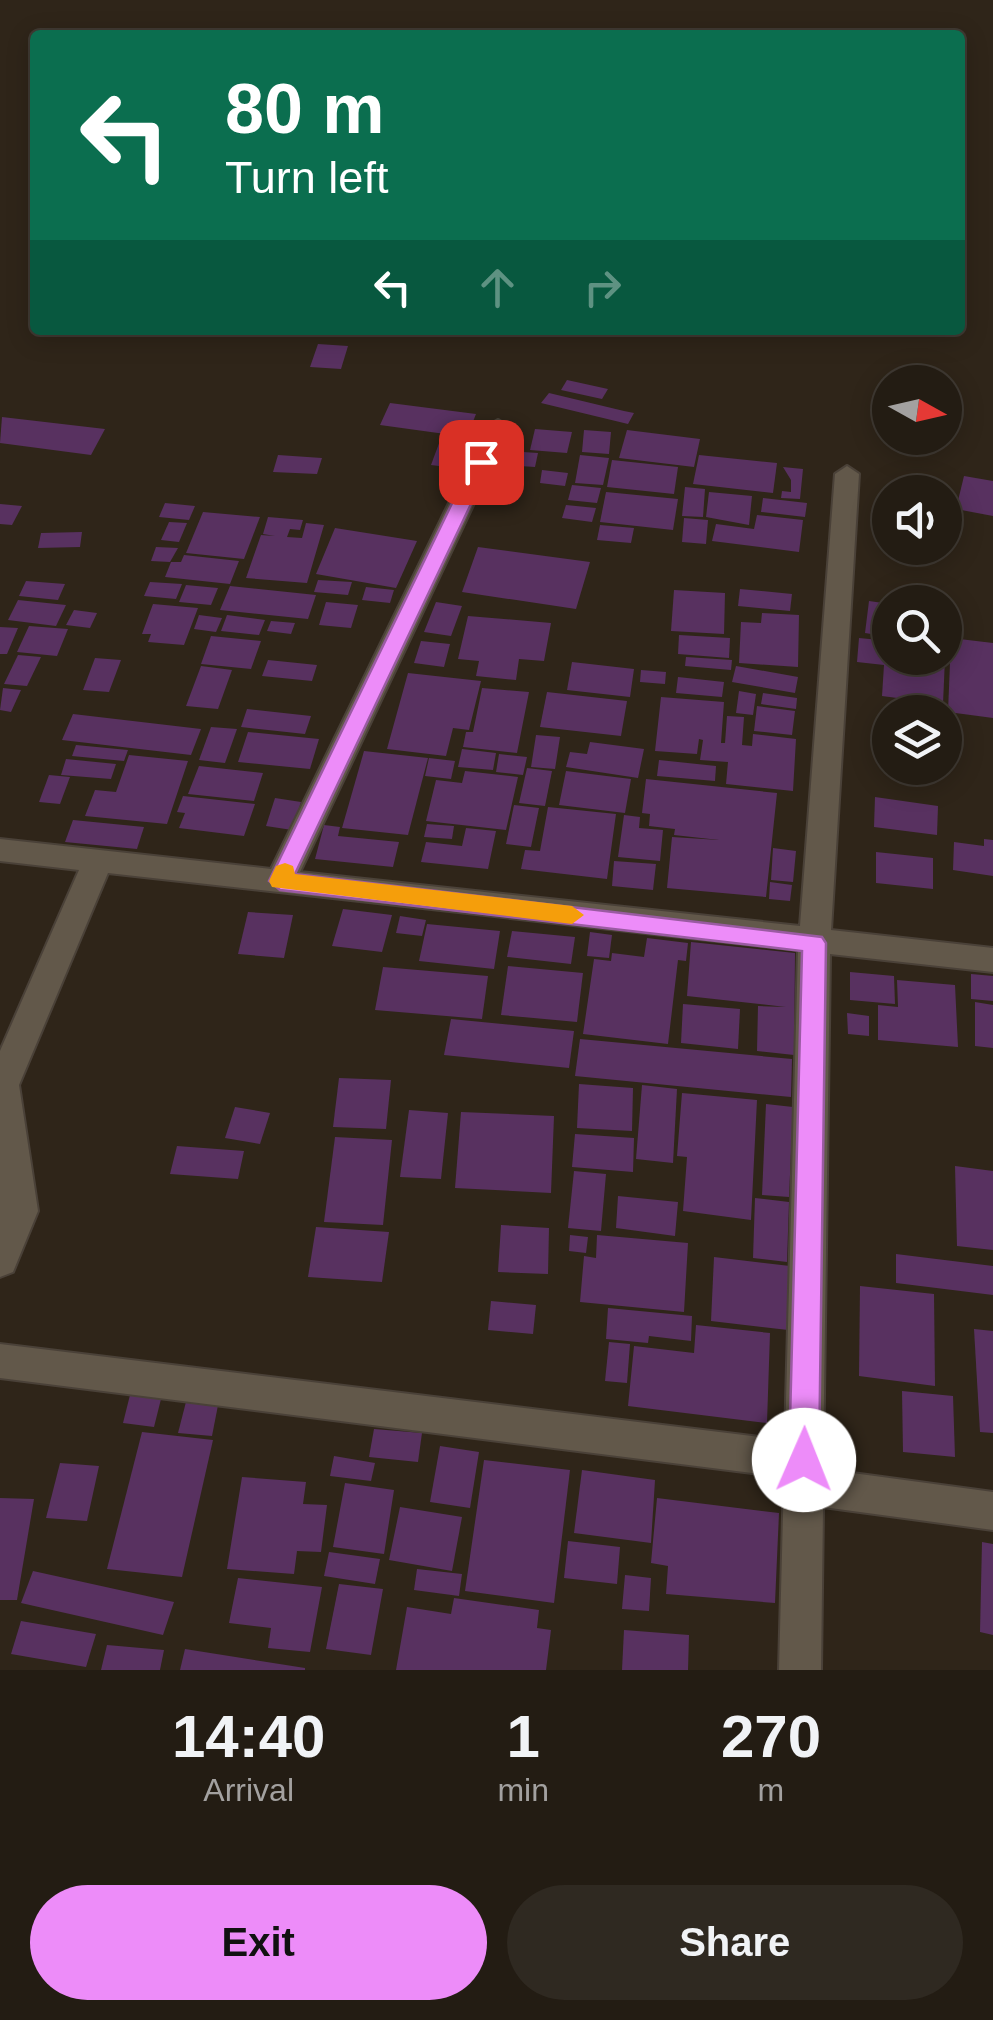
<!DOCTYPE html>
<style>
body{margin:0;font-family:Helvetica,sans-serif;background:#2f2921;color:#f1f3f6;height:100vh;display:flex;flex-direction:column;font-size:38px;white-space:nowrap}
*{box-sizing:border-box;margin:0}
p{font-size:32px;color:#a3a1a0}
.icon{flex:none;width:55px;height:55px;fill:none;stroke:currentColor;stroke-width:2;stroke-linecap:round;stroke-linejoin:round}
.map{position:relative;height:1670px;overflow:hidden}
.details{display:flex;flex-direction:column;background:#231c13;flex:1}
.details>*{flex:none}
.guide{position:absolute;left:30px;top:30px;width:935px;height:305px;border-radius:10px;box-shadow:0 5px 25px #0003,0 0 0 2px #403a33;background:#0b6e4f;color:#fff;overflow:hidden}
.needle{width:65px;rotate:98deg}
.fabs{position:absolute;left:872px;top:365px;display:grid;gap:20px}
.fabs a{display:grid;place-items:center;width:90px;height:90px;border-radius:50%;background:#231c13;box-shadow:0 5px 25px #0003,0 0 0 2px #403a33;font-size:50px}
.pin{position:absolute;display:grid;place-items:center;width:85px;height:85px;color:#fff;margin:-42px;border-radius:20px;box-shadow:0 5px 15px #0006}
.me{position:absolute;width:110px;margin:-55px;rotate:1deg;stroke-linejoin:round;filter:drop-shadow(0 0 8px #0008)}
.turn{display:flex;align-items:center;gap:35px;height:210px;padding:0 30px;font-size:45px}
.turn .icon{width:130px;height:130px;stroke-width:2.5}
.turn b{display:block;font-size:70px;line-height:85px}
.lanes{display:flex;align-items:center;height:95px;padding:0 30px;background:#0003;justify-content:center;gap:50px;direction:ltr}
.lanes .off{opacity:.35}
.eta{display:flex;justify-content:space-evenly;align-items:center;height:170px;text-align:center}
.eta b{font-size:60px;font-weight:700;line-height:70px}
.button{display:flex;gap:20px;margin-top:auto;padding:20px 30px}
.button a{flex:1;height:115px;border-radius:60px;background:#ed8cf9;color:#111;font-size:40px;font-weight:700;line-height:115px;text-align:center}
.button a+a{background:#2f2921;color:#f1f3f6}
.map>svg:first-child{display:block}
.building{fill:#583160}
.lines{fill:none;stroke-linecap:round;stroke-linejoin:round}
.street-casing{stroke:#4a4138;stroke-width:4}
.street{fill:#62584a;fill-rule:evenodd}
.route{fill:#ed8cf9;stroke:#9a5ba2;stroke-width:2.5}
.slow{fill:#f59e0b}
</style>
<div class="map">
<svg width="993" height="1670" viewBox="0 0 993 1670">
<rect width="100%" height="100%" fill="#2f2519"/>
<g class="building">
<polygon points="318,344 348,346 341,369 310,367"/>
<polygon points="567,380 608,389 602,399 561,390"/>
<polygon points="549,393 624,411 634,413 628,424 541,403"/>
<polygon points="390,403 476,414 467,437 380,425"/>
<polygon points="2,417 105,429 91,455 0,443"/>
<polygon points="535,429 572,432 567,453 530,450"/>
<polygon points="584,430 611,432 609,454 582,452"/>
<polygon points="627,430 700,439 694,467 619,458"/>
<polygon points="441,438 464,441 455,468 431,465"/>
<polygon points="508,451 538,453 535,467 505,465"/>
<polygon points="278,455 322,458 317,474 273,472"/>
<polygon points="580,455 609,458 603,485 575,483"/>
<polygon points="699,455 777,463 773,493 693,484"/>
<polygon points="612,460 678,467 674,494 607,487"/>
<polygon points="783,467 803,469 800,499 781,498 782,491 791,492 791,480"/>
<polygon points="542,470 568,473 565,486 540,483"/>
<polygon points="964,476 993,481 993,516 956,509"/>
<polygon points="572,485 601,488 597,503 568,500"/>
<polygon points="685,487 705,489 703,517 682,516"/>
<polygon points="606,492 678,499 673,530 600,522"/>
<polygon points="709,492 752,496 749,525 706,517"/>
<polygon points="763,498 807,503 805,517 761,512"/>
<polygon points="165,503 195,506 189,520 159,517"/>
<polygon points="0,504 22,506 12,525 0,524"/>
<polygon points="566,505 596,508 592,522 562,518"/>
<polygon points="203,512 260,517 244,559 186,553"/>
<polygon points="757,515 803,520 799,552 712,541 716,524 754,529"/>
<polygon points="268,517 303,520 300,530 290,529 287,537 302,538 306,523 324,525 307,583 246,578 261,535 275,536 263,534"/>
<polygon points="684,518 708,520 706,544 682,542"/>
<polygon points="169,522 187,523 179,542 161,540"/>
<polygon points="600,525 634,528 631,543 597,540"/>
<polygon points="335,528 417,541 396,588 316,574"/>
<polygon points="82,532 80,547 38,548 41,533"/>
<polygon points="156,547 178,548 170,562 151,561"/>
<polygon points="478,547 590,562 576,609 462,592"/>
<polygon points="184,555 239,561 230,584 165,577 171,562 181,562"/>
<polygon points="318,580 352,582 348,595 314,592"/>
<polygon points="26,581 65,584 58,600 19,596"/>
<polygon points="150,582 182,584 176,599 144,596"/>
<polygon points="186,585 218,588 211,605 179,602"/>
<polygon points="230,586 316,595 308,619 220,610"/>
<polygon points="366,587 394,590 390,603 362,600"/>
<polygon points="740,589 792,594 790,611 738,606"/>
<polygon points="674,590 725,593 724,634 671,631"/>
<polygon points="18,600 66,605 56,626 8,620"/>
<polygon points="869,601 890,604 890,637 865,633"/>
<polygon points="326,602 358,605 351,628 319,625"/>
<polygon points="436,602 462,606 451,636 424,632"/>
<polygon points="153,604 198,608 184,645 148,642 151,634 142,634"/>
<polygon points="74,610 97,613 90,628 66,625"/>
<polygon points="762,613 799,615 798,667 739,663 741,622 761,623"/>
<polygon points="199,615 222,618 216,632 194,629"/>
<polygon points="227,615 265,620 259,635 221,631"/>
<polygon points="468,616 551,623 544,661 519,659 516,680 476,676 479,661 458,659"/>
<polygon points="271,621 295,623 291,634 267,631"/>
<polygon points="29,626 68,629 57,656 17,652"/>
<polygon points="0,627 18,628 7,654 0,654"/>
<polygon points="679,635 730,638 729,658 678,654"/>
<polygon points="211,636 261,641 251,669 201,664"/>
<polygon points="859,638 890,641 890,658 945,658 943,704 882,696 884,665 857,662"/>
<polygon points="951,638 993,643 993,718 948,712"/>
<polygon points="421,641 450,644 444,667 414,663"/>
<polygon points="18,655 41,657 27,686 4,684"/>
<polygon points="686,657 732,660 731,670 685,666"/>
<polygon points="95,658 121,660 109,692 83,690"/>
<polygon points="268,660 317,665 312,681 262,676"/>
<polygon points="572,662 634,669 630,697 567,690"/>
<polygon points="201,666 232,670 218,709 186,706"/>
<polygon points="736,666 798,677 795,693 732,682"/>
<polygon points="641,670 666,672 665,684 640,682"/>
<polygon points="408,673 481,681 469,730 453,728 446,756 387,749"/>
<polygon points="678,677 724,682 722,697 676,693"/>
<polygon points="3,688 21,690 11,712 0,710"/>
<polygon points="482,688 529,692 517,753 463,747 466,732 473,732"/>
<polygon points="739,691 756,694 753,715 736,713"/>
<polygon points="547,692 627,701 621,736 540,727"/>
<polygon points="763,693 797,698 796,709 761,704"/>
<polygon points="661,697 724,702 721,743 725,743 727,716 744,717 742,745 752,746 753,734 796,739 793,791 726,784 728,762 700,760 703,740 699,739 697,754 655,751"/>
<polygon points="757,706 795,711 792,735 754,731"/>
<polygon points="247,709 311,716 305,734 241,727"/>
<polygon points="73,714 201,729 191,755 62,740"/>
<polygon points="211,727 237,729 225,763 199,760"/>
<polygon points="248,732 319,739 310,769 238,762"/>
<polygon points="536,735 560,737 555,769 531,767"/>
<polygon points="590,742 644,749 638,778 566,767 570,752 587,754"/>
<polygon points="76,745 128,750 124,761 72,756"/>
<polygon points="462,749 496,753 493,770 458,767"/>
<polygon points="364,751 428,758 408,835 342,828"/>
<polygon points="499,754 527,757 523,775 496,772"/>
<polygon points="129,755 188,761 167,824 85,816 95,790 116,792"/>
<polygon points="429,758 455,761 451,779 425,776"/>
<polygon points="66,759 116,764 111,779 61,775"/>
<polygon points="659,760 716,766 715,781 657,776"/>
<polygon points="199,766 263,773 254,801 188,794"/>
<polygon points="527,768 552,771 545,806 519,803"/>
<polygon points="465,771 518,777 506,830 426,821 436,780 462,783"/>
<polygon points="566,771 631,779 625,813 559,805"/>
<polygon points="49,775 70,777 60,804 39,802"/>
<polygon points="646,779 777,793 766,897 667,888 672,837 719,840 674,835 675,829 649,826 650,814 642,813"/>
<polygon points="183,796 255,804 244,836 179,828 185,813 177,812"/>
<polygon points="875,797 938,806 937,835 874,827"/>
<polygon points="275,798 301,802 292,830 266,826"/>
<polygon points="514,805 539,808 531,847 506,844"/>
<polygon points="548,807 616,814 607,879 521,869 525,850 540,851"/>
<polygon points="624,815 640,817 639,828 663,830 660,861 618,857"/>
<polygon points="73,820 144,827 137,849 65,842"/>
<polygon points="427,824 454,826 452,839 424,837"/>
<polygon points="324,825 340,827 338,836 399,842 393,867 315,859"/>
<polygon points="466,828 496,831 488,869 421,862 426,842 462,846"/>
<polygon points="984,839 993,840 993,876 953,870 954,842 984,846"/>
<polygon points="773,848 796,851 793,882 771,880"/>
<polygon points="876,852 933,858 933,889 876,883"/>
<polygon points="614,861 656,864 653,890 612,886"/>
<polygon points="770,882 792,885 790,901 769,899"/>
<polygon points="343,909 392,915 382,952 332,946"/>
<polygon points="248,912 293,915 284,958 238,954"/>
<polygon points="400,916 426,920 422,936 396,933"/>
<polygon points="427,924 500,931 494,969 419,961"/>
<polygon points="512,931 575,937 571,964 507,957"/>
<polygon points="590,932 612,935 609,958 587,956"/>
<polygon points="647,938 688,943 686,961 678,960 668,1044 583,1034 594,959 611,961 612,953 644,957"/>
<polygon points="691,942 795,953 794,1055 757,1051 758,1006 786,1007 687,996"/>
<polygon points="508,966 583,973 577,1022 501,1015"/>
<polygon points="383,967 488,976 482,1019 375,1010"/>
<polygon points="850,972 894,976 895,1004 850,1000"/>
<polygon points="971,974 993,976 993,1001 971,999"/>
<polygon points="897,980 955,985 958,1047 878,1040 878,1005 898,1007"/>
<polygon points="975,1002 993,1005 993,1048 975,1046"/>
<polygon points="683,1004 740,1009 738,1049 681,1043"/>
<polygon points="847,1013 869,1016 869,1036 848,1034"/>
<polygon points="451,1019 574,1031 569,1068 444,1055"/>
<polygon points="580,1039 792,1059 791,1097 575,1076"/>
<polygon points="339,1078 391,1080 386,1129 333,1127"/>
<polygon points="579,1084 633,1088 632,1131 577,1128"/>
<polygon points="642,1085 677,1089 673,1163 636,1159"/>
<polygon points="682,1093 757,1100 751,1220 683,1211 687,1157 677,1156"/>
<polygon points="766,1104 793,1107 789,1197 762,1195"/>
<polygon points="235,1107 270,1113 260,1144 225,1138"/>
<polygon points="409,1110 448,1113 441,1179 400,1177"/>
<polygon points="461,1112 554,1116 551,1193 455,1188"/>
<polygon points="575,1134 634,1138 633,1172 572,1167"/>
<polygon points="335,1137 392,1140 383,1225 324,1222"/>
<polygon points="177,1146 244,1151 238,1179 170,1174"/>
<polygon points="955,1166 993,1171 993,1250 957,1246"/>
<polygon points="574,1171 606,1174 601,1231 568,1228"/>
<polygon points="618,1196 678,1202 675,1236 616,1228"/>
<polygon points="755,1198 789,1202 787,1262 753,1258"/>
<polygon points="501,1225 549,1228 548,1274 498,1272"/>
<polygon points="316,1227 389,1232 382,1282 308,1277"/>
<polygon points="570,1235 588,1237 586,1253 569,1251"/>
<polygon points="597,1235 688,1243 684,1312 580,1302 584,1256 596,1258"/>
<polygon points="896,1254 993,1266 993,1295 896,1283"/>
<polygon points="714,1257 790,1266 788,1330 711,1321"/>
<polygon points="860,1286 934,1294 935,1386 859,1376"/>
<polygon points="491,1301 536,1305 533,1334 488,1330"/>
<polygon points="608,1308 692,1316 691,1341 649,1336 648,1343 606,1339"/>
<polygon points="696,1325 770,1333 767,1423 628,1406 634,1346 694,1353"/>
<polygon points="974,1329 993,1331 993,1433 980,1432"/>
<polygon points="609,1342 630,1344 627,1383 605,1381"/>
<polygon points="902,1391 953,1396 955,1457 903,1452"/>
<polygon points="130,1395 161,1399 154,1427 123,1423"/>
<polygon points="187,1398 219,1400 212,1436 178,1433"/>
<polygon points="374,1429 422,1433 418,1462 369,1457"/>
<polygon points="142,1432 213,1440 182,1577 107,1569"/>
<polygon points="440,1446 479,1452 470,1508 430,1502"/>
<polygon points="334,1456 375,1463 371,1481 330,1476"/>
<polygon points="484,1460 570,1470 554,1603 465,1591"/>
<polygon points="60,1463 99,1466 87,1521 46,1518"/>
<polygon points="582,1470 655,1480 651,1543 574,1533"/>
<polygon points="242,1477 306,1482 303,1504 327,1505 321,1552 297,1551 294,1574 227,1569"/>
<polygon points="345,1483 394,1490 384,1554 333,1547"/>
<polygon points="0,1498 34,1499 17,1600 0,1600"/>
<polygon points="657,1498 779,1513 775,1603 666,1594 668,1566 651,1563"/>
<polygon points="400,1507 462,1517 452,1571 389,1560"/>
<polygon points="568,1541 620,1547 617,1584 564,1578"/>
<polygon points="982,1542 993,1544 993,1635 980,1632"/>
<polygon points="329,1552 380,1559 375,1584 324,1576"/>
<polygon points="417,1569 462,1574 459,1596 414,1590"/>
<polygon points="33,1571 174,1602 163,1635 21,1603"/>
<polygon points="625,1575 651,1578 649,1611 622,1609"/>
<polygon points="238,1578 322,1587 310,1652 268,1648 271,1628 229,1623"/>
<polygon points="339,1584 383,1589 371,1655 326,1649"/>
<polygon points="454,1598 539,1610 537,1628 551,1630 546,1670 396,1670 407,1607 451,1614"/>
<polygon points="21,1621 96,1634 86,1667 11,1654"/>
<polygon points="624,1630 689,1635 688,1670 622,1670"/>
<polygon points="107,1645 164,1650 160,1670 101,1670"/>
<polygon points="185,1649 305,1668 305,1670 180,1670"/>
</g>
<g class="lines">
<g class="street-casing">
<polygon id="street" points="498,420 510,427 300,872 800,926 835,474 847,466 859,474 831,930 993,948 993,972 830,954 823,1469 993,1492 993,1530 823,1507 821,1670 779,1670 784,1477 0,1378 0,1344 785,1440 798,950 108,873 19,1085 38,1211 13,1272 0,1277 0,1051 79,870 0,861 0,839 271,869 486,427"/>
</g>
<use href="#street" class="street"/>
</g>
<polygon class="route" points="481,457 491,462 295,874 822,937 826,943 819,1460 815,1470 804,1475 794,1470 789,1460 802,951 280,890 269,881 472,462"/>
<polygon class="slow" points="285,863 293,866 295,874 572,906 584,915 572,924 272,887 269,881 276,866"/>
</svg>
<div class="fabs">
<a><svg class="needle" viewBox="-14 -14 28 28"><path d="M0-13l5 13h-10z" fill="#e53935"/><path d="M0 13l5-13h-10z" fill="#a3a1a0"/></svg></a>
<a><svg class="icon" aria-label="sound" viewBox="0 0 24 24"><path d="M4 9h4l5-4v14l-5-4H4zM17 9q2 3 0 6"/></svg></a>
<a><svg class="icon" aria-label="search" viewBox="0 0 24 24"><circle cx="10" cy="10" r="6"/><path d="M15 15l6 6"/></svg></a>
<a><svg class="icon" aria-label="layers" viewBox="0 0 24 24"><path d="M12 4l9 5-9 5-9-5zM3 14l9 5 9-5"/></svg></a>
</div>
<div class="pin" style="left:481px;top:462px;background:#d93025"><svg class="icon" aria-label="arrive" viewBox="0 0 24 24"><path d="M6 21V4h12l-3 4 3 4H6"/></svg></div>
<svg class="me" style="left:804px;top:1460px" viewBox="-20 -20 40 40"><circle r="19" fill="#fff"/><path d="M0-13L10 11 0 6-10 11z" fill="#ed8cf9"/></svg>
<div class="guide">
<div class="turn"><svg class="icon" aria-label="left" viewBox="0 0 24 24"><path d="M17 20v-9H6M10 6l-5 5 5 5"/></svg><div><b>80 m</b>Turn left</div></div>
<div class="lanes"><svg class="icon" aria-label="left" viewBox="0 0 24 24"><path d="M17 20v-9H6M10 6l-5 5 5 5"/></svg><svg class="icon off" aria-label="ahead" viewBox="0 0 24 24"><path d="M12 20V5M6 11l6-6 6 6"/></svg><svg class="icon off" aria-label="right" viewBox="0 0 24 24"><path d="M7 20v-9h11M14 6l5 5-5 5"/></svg></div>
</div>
</div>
<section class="details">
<div class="eta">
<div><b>14:40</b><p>Arrival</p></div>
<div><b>1</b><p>min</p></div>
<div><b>270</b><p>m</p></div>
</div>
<div class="button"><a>Exit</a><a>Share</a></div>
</section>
